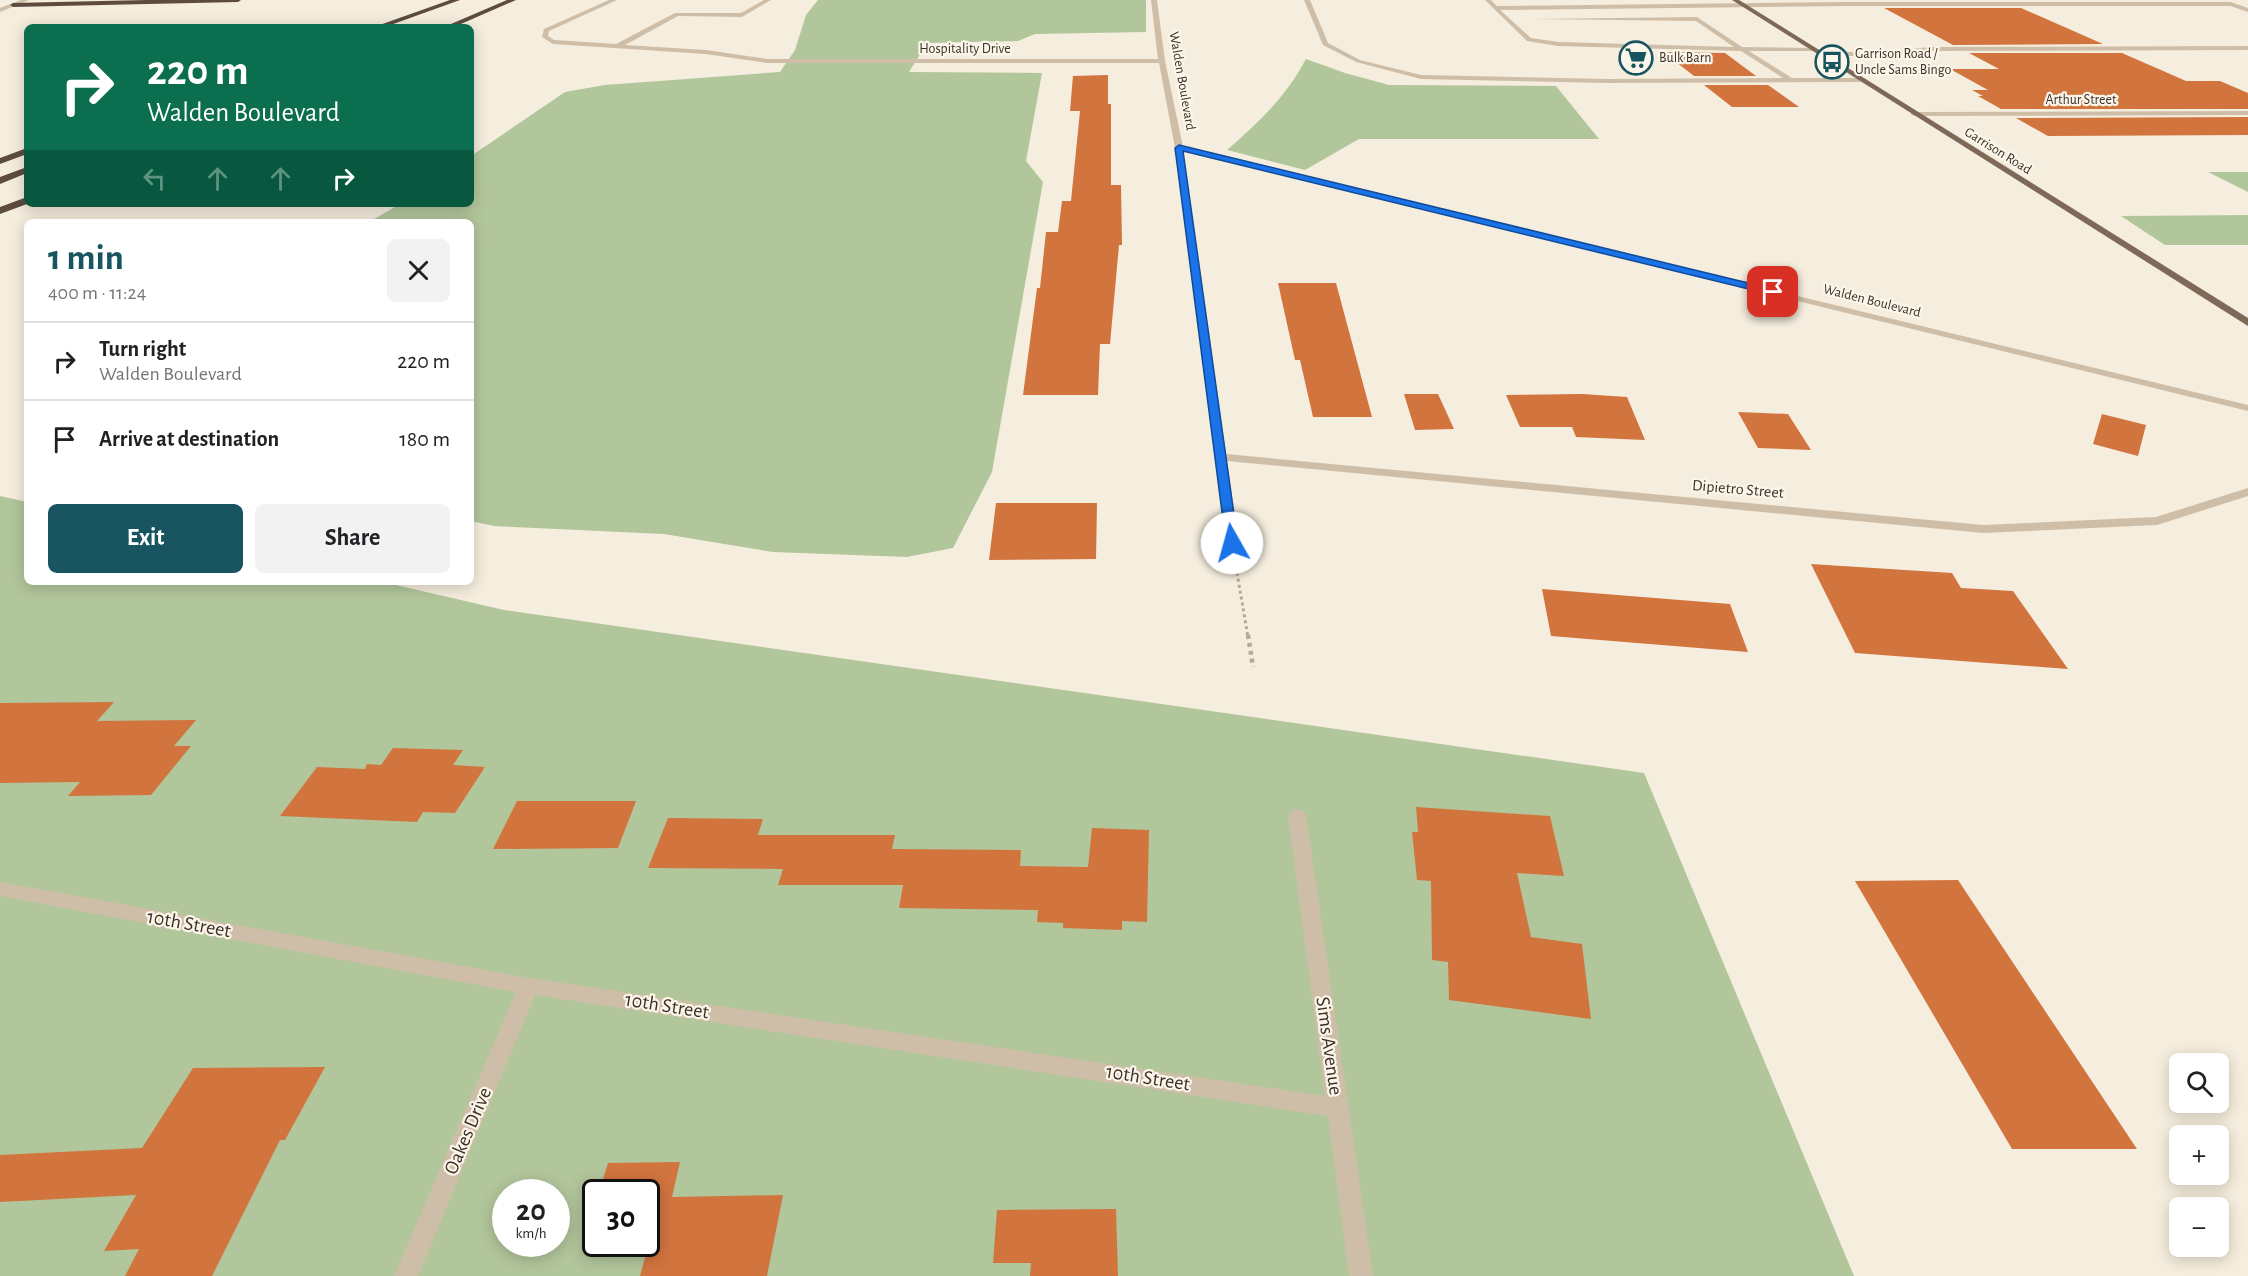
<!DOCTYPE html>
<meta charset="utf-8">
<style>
body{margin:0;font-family:"Alegreya Sans",sans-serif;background:#f2f2f2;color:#202124;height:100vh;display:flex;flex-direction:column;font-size:22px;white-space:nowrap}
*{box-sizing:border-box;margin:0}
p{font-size:20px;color:#757577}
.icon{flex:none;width:33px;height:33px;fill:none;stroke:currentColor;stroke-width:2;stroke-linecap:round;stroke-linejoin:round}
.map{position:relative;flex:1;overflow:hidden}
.side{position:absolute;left:24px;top:219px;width:450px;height:366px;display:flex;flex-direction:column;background:#fff;border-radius:9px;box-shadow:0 3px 15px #0003}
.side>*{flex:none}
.top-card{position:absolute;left:24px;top:24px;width:450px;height:183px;border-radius:9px;box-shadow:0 3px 15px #0003;background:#0b6e4f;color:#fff;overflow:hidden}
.buttons{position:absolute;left:2169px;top:1053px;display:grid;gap:12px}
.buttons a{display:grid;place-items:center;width:60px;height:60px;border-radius:9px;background:#fff;box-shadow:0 3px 15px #0003;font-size:30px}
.speed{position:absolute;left:492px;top:1179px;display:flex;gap:12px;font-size:30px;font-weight:700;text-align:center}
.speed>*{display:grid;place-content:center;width:78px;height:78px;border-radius:50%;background:#fff;box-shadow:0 3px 15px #0003;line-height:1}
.speed small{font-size:15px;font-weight:400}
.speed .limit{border:3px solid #111;border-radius:9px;background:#fff;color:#111}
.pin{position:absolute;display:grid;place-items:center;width:51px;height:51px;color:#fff;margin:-26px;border-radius:12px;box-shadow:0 3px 9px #0006}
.me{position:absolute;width:66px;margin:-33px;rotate:353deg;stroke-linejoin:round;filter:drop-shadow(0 0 4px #0008)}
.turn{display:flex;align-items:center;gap:21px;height:126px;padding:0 24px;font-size:27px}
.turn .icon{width:78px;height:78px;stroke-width:2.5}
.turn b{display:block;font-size:42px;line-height:51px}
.lanes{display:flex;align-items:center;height:57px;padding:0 24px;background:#0003;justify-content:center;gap:30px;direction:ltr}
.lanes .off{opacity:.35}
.round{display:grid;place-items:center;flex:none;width:63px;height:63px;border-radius:9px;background:#f2f2f2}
.head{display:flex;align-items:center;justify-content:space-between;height:102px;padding:0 24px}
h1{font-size:36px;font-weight:700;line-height:45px;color:#195461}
.primary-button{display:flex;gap:12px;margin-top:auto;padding:12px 24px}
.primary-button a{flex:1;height:69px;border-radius:9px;background:#195461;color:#fff;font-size:24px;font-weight:700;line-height:69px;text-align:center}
.primary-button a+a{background:#f2f2f2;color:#202124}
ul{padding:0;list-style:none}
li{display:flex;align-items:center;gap:18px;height:78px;padding:0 24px;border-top:2px solid #e0e0e0}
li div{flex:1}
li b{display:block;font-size:22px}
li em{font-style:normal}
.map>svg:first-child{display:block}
.green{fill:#b2c69b;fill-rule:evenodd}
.building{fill:#d2743e}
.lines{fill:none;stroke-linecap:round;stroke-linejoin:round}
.path-far1{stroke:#bba891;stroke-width:3;stroke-dasharray:3 3;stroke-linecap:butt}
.path{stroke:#bba891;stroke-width:4.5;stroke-dasharray:4 4;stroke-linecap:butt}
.minor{fill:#cfbea7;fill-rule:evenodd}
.major{fill:#7e6958;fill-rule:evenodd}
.highway{fill:#5d4b3f;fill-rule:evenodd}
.route{fill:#1a73e8;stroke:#114b97;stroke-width:1.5}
.labels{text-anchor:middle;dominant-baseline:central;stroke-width:4.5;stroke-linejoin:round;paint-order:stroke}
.far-street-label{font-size:14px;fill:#3b3028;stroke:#fcf6ea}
.far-poi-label{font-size:14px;fill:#3b3028;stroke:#fcf6ea;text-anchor:start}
.street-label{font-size:16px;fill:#3b3028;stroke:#fcf6ea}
.near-street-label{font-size:20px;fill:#3b3028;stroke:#fcf6ea}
</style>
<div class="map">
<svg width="2248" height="1276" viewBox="0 0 2248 1276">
<rect width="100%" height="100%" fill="#f5eddd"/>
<g class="green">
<polygon points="818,0 1146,0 1146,32 1035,34 1018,41 927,43 909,72 1042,73 1026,161 1043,182 992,472 953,548 907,557 773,552 664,534 494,526 471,521 471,222 369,222 400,204 471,204 471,156 565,92 605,85 780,72 795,50 806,15"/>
<path d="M 1306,59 L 1345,73 L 1389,85 L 1556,86 L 1599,139 L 1359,139 L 1305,170 L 1227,150 C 1260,121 1285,98 1306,59 Z"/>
<polygon points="2208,172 2248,172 2248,192"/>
<polygon points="2248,215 2248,245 2165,245 2121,216"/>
<path d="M 0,496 L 27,502 L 27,582 L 383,582 L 504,610 L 1644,773 L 1854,1276 L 0,1276 ZM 506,1192 L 556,1192 L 556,1244 L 506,1244 ZM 596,1192 L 646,1192 L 646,1244 L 596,1244 Z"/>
</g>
<g class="building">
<polygon points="1884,8 2021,8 2103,44 1953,45"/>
<polygon points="1663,52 1725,53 1756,76 1694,76"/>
<polygon points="1969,53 2122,53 2186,81 2220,81 2248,93 2248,109 2001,109 1978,96 1983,96 1972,90 1988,90 1950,69 1999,69"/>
<polygon points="1108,75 1108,104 1111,104 1111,185 1121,185 1122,245 1119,245 1110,344 1100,344 1098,395 1023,395 1037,288 1040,288 1046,232 1058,232 1062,201 1071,201 1080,111 1070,111 1073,76"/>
<polygon points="1704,85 1768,85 1799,107 1732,107"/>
<polygon points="2248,117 2248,135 2048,136 2016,118"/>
<polygon points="1278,283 1336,283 1372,417 1313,417 1300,360 1295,360"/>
<polygon points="1404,394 1438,394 1454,429 1415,430"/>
<polygon points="1582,394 1627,397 1645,440 1576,437 1572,427 1520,427 1506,395"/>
<polygon points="1738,412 1788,414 1811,450 1758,448"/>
<polygon points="2102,414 2146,425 2138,456 2093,444"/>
<polygon points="996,503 1097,503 1096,559 989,560"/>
<polygon points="1811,564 1952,573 1961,588 2013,591 2068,669 1855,653"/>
<polygon points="1542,589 1730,604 1748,652 1551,636"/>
<polygon points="114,702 97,721 196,720 174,746 191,746 151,795 68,796 80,782 0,783 0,703"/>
<polygon points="393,748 463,750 453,765 485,767 455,813 423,812 417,822 280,816 317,767 365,769 367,764 381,765"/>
<polygon points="517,801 636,801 618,848 493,849"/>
<polygon points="1416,807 1550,816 1564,876 1517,873 1531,937 1582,944 1591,1019 1449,1000 1448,962 1432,960 1431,881 1417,880 1412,832 1418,832"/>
<polygon points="668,818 763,819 758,835 895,835 892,849 1021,850 1020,866 1088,867 1092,828 1149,830 1147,922 1122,921 1122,930 1063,928 1063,923 1037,922 1038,910 899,908 903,885 778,885 783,869 648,868"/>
<polygon points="1958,880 2137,1149 2012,1149 1855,881"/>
<polygon points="325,1067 285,1140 280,1140 212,1276 125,1276 139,1249 104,1251 136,1195 0,1202 0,1155 142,1148 193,1068"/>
<polygon points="680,1162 672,1197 783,1195 767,1276 640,1276 649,1243 646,1243 646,1192 599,1192 608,1163"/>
<polygon points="596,1203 596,1244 629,1244 583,1244"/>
<polygon points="1116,1209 1118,1276 1030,1276 1031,1263 993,1263 997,1210"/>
</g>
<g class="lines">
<polyline class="path-far1" points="1236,567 1248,637"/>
<polyline class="path" points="1248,635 1253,667"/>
<g class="minor">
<polygon points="21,0 29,0 0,12 0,8"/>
<polygon points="609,0 617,0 549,31 548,36 554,40 616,44 675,13 741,13 764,0 771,0 742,17 678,16 625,45 706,50 767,59 1158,59 1151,0 1157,0 1165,61 1183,147 2248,405 2248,411 1183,151 1226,454 1983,525 2156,517 2248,488 2248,496 2157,525 1983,533 1227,461 1239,543 1237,546 1227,546 1175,148 1159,63 767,63 706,54 553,44 542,37 544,29"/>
<polygon points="1304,0 1310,0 1328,43 1360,60 1421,75 1607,79 1783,78 1741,51 1558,46 1527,41 1485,0 1491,0 1497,6 1845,2 2231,2 2248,8 2248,12 2230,6 1845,6 1500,10 1531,38 1558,42 1734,47 1696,21 1533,19 1697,17 1742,47 1814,48 1812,51 1749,51 1792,78 1860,78 1863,80 1860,82 1607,83 1421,79 1356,62 1323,45"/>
<polygon points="2248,46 2248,50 1930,51 1886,56 1820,56 1817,54 1820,52 1886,52 1930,47"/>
<polygon points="2248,111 2248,115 1914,116 1910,114 1914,112"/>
<polygon points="1297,809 1303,811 1306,815 1373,1276 1349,1276 1328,1116 535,995 418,1276 394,1276 516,992 0,896 0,882 529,978 1325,1096 1288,815 1291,811"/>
</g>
<polygon class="major" points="1732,0 1739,0 2248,318 2248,326"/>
<g class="highway">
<polygon points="146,0 241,0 238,2 13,7 10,5 13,3"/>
<polygon points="450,0 460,0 385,27 374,27"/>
<polygon points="507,0 516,0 454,27 444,27"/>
<polygon points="27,148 27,154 0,164 0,158"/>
<polygon points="27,167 27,173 0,184 0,177"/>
<polygon points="27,197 27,204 0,214 0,207"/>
</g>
</g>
<polygon class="route" points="1179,145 1773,289 1777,292 1773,295 1183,151 1238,543 1232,547 1226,543 1175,148"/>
<defs>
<g id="supermarket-ring" transform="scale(1.725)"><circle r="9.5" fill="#fcf6ea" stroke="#195461" stroke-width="1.5"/><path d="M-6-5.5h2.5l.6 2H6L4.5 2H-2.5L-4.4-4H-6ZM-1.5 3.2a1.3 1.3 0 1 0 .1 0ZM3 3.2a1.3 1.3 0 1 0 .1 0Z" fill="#195461"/></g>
<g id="bus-ring" transform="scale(1.725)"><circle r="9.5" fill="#fcf6ea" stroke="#195461" stroke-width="1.5"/><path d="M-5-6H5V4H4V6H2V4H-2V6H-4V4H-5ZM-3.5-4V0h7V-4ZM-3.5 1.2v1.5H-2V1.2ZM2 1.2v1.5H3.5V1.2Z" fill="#195461"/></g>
</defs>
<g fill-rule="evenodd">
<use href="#supermarket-ring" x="1636" y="58"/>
<use href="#bus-ring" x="1832" y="62"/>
</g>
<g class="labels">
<g class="far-street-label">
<text x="965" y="49">Hospitality Drive</text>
<text transform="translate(1182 81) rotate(80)">Walden Boulevard</text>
<text x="2081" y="100">Arthur Street</text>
<text transform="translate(1998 151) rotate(32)">Garrison Road</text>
<text transform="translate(1872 301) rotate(14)">Walden Boulevard</text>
</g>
<g class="far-poi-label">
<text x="1855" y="54">Garrison Road /<tspan x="1855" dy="16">Uncle Sams Bingo</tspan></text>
<text x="1659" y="58">Bulk Barn</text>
</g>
<g class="street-label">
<text transform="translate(1738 489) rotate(5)">Dipietro Street</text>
</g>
<g class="near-street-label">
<text transform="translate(189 924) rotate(10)">10th Street</text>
<text transform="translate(667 1006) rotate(9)">10th Street</text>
<text transform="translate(1329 1046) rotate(82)">Sims Avenue</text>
<text transform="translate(1148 1078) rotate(9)">10th Street</text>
<text transform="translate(468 1131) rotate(-67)">Oakes Drive</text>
</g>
</g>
</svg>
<div class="buttons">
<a><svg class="icon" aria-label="search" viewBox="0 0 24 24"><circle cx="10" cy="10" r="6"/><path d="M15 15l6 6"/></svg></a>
<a>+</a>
<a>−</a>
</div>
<div class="speed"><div>20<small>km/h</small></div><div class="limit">30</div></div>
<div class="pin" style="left:1773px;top:292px;background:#d93025"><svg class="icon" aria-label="arrive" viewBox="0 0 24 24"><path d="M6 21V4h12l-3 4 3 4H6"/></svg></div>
<svg class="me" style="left:1232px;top:543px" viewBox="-20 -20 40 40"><circle r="19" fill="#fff"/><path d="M0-13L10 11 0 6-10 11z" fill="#1a73e8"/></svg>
<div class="top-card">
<div class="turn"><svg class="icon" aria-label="right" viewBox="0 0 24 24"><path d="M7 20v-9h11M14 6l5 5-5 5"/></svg><div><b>220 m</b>Walden Boulevard</div></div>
<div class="lanes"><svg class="icon off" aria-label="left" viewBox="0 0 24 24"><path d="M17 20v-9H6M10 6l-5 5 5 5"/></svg><svg class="icon off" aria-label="ahead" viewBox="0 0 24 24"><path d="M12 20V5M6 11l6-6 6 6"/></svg><svg class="icon off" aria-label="ahead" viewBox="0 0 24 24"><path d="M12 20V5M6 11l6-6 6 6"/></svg><svg class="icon" aria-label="right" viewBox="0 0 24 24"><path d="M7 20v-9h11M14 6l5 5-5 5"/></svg></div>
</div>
<section class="side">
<div class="head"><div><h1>1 min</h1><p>400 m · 11:24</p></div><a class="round"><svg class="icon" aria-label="close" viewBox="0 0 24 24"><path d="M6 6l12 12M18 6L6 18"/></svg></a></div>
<ul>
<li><svg class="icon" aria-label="right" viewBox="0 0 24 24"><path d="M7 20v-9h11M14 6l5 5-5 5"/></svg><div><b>Turn right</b><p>Walden Boulevard</p></div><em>220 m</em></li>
<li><svg class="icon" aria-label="arrive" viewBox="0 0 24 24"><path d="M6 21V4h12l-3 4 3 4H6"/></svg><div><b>Arrive at destination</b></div><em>180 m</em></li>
</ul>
<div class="primary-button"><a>Exit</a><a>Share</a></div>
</section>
</div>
